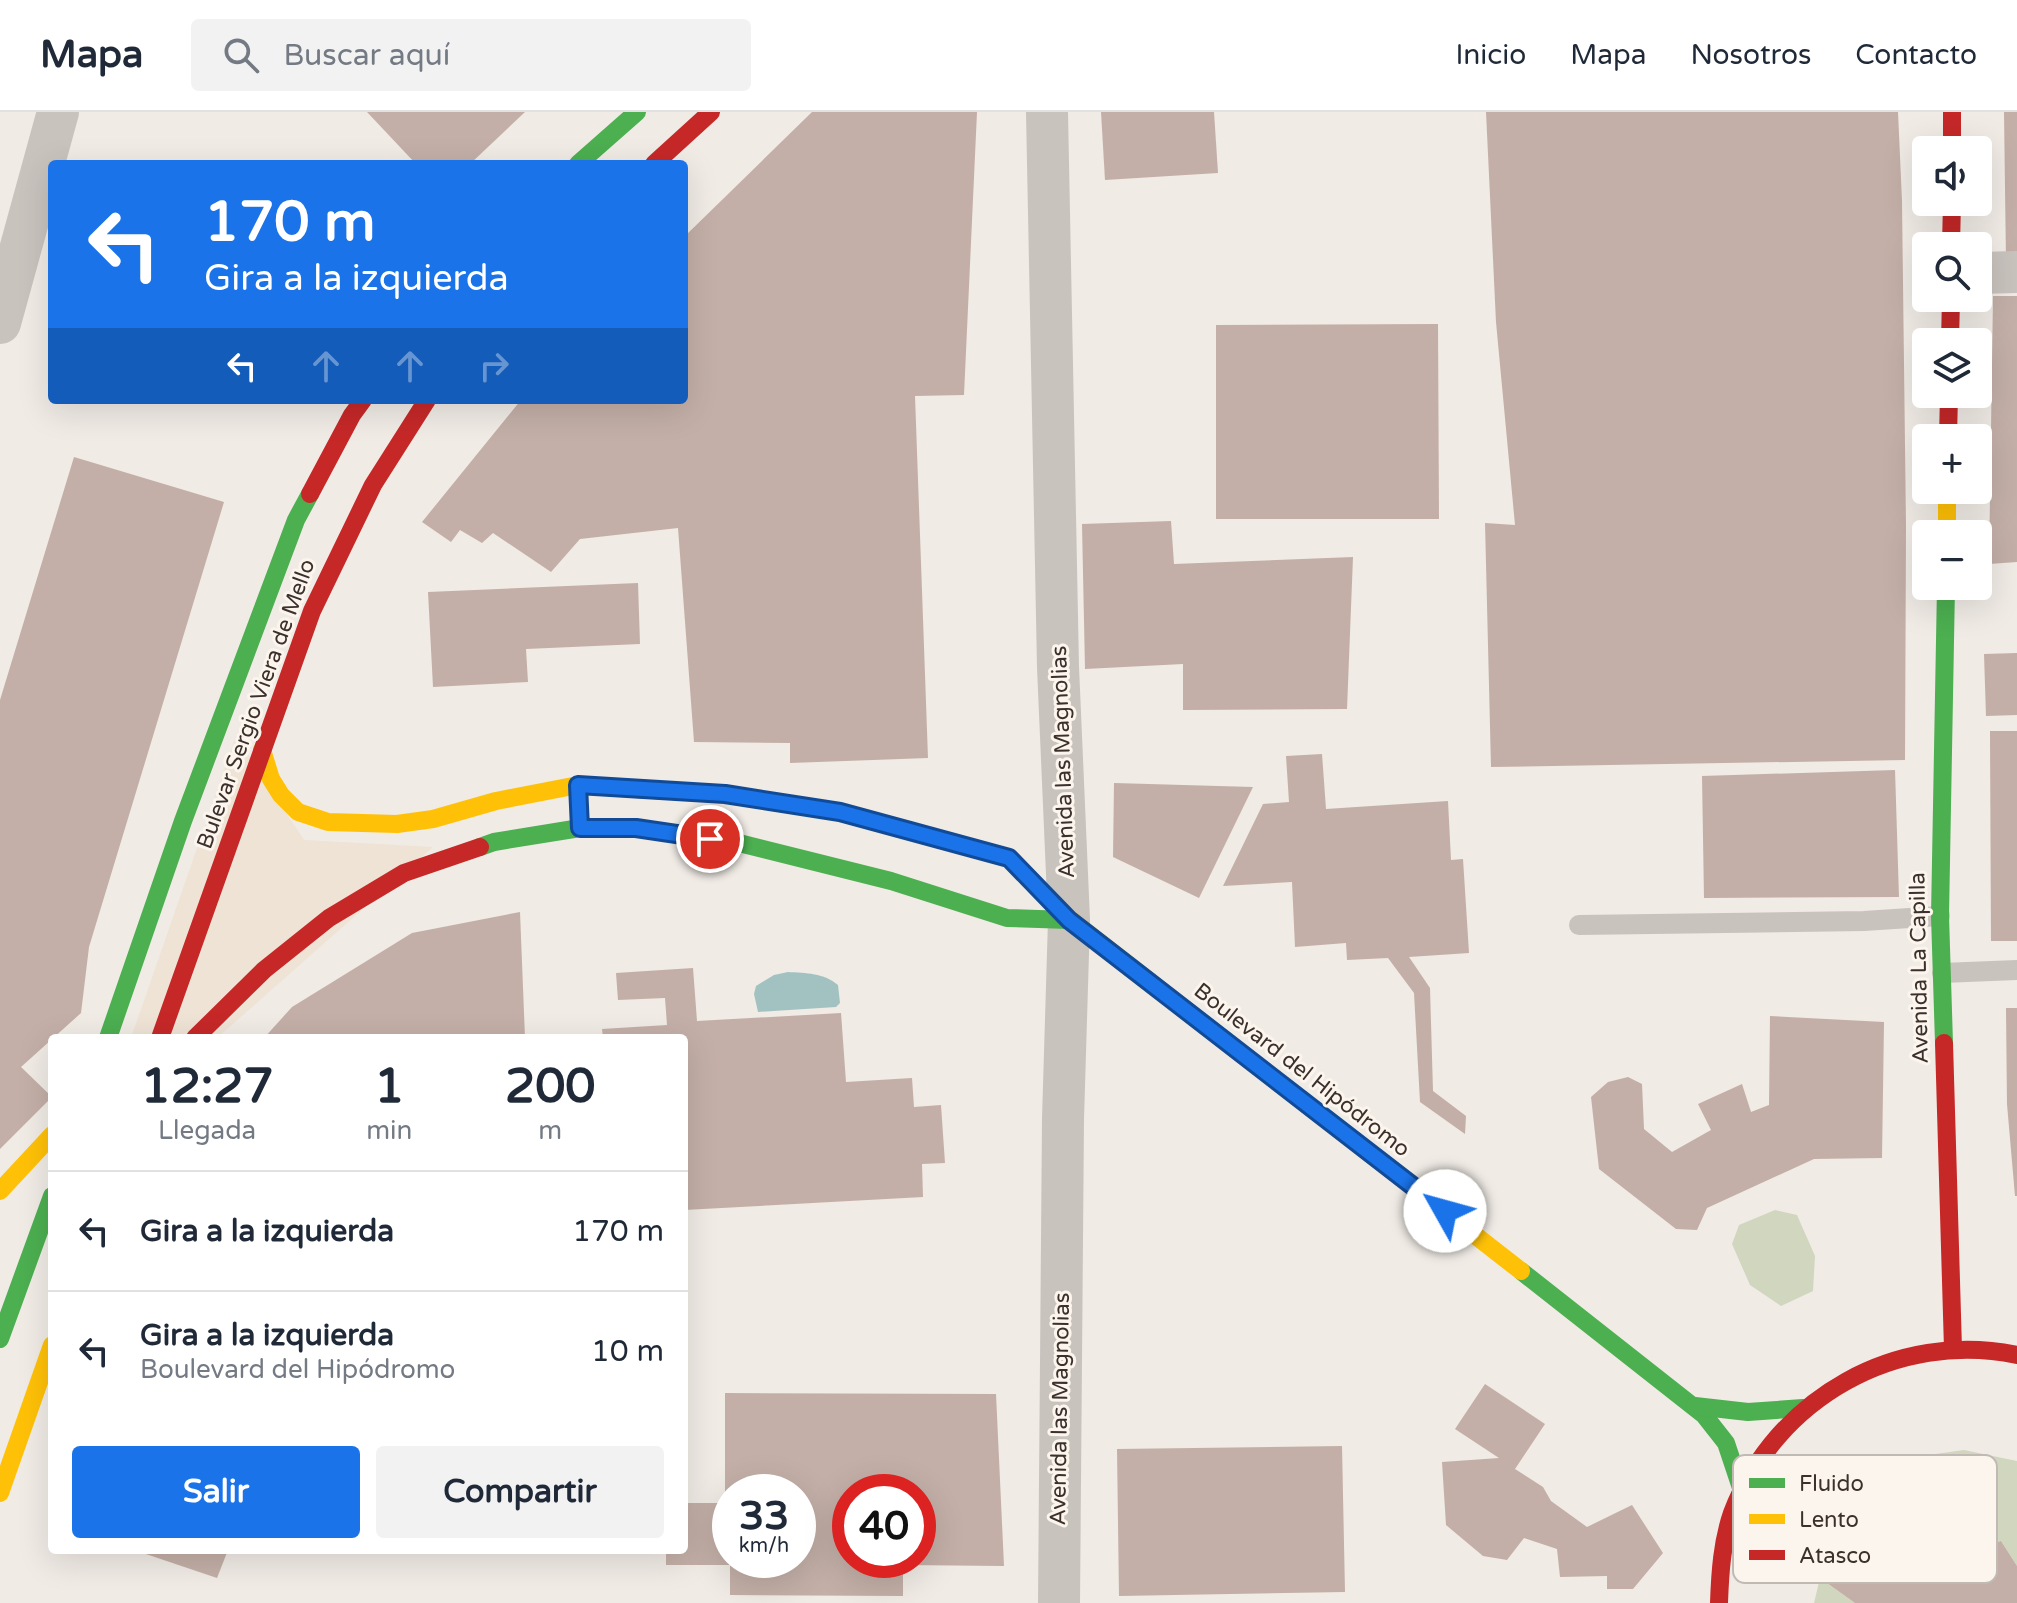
<!DOCTYPE html>
<html lang="es">
<meta charset="utf-8">
<style>
body{margin:0;font-family:"Varela Round",sans-serif;background:#f2f2f3;color:#1f2937;height:100vh;display:flex;flex-direction:column;font-size:30px;white-space:nowrap}
*{box-sizing:border-box;margin:0}
p{font-size:26px;color:#747a83}
.icon{flex:none;width:44px;height:44px;fill:none;stroke:currentColor;stroke-width:2;stroke-linecap:round;stroke-linejoin:round}
.map{position:relative;flex:1;overflow:hidden}
.side{position:absolute;left:48px;top:922px;width:640px;height:520px;display:flex;flex-direction:column;background:#fff;border-radius:8px;box-shadow:0 8px 32px #0002}
.side>*{flex:none}
.top-card{position:absolute;left:48px;top:48px;width:640px;height:244px;border-radius:8px;box-shadow:0 8px 32px #0002;background:#1a73e8;color:#fff;overflow:hidden}
.controls{position:absolute;left:1912px;top:24px;display:grid;gap:16px}
.controls a{display:grid;place-items:center;width:80px;height:80px;border-radius:8px;background:#fff;box-shadow:0 8px 32px #0002;font-size:40px}
.speed{position:absolute;left:712px;top:1362px;display:flex;gap:16px;font-size:40px;font-weight:700;text-align:center}
.speed>*{display:grid;place-content:center;width:104px;height:104px;border-radius:50%;background:#fff;box-shadow:0 8px 32px #0002;line-height:1}
.speed small{font-size:20px;font-weight:400}
.speed .limit{border:12px solid #d22;background:#fff;color:#111}
.pin{position:absolute;display:grid;place-items:center;width:68px;height:68px;color:#fff;margin:-34px;border:4px solid #fff;border-radius:50%;box-shadow:0 2px 8px #0007}
.me{position:absolute;width:88px;margin:-44px;rotate:308deg;stroke-linejoin:round;filter:drop-shadow(0 0 6px #0008)}
.turn{display:flex;align-items:center;gap:28px;height:168px;padding:0 24px;font-size:36px}
.turn .icon{width:104px;height:104px;stroke-width:2.5}
.turn b{display:block;font-size:56px;line-height:68px}
.lanes{display:flex;align-items:center;height:76px;padding:0 24px;background:#0003;justify-content:center;gap:40px;direction:ltr}
.lanes .off{opacity:.35}
.eta{display:flex;justify-content:space-evenly;align-items:center;height:136px;text-align:center}
.eta b{font-size:48px;font-weight:700;line-height:56px}
.button{display:flex;gap:16px;margin-top:auto;padding:16px 24px}
.button a{flex:1;height:92px;border-radius:8px;background:#1a73e8;color:#fff;font-size:32px;font-weight:700;line-height:92px;text-align:center}
.button a+a{background:#f2f2f3;color:#1f2937}
ul{padding:0;list-style:none}
li{display:flex;align-items:center;gap:24px;height:120px;padding:0 24px;border-top:2px solid #e0e1e3}
li div{flex:1}
li b{display:block;font-size:30px}
li em{font-style:normal}
header{display:flex;align-items:center;gap:48px;box-sizing:border-box;height:112px;padding:0 40px;background:#fff;border-bottom:2px solid #e0e1e3}
header strong{font-size:38px}
nav{display:flex;gap:44px;margin-inline-start:auto;font-size:28px}
.search{width:560px;height:72px;background:#f2f2f3;display:flex;align-items:center;gap:20px;box-sizing:border-box;padding:0 28px;border-radius:8px;color:#747a83;font-size:30px}
.map>svg:first-child{display:block}
.green{fill:#d1d6bf}
.plaza{fill:#eee3d5}
.water{fill:#a1c2c1}
.building{fill:#c3afa7;fill-rule:evenodd}
.lines{fill:none;stroke-linecap:round;stroke-linejoin:round}
.lane{stroke:#c9c3be;stroke-width:20}
.street{stroke:#c9c3be;stroke-width:42}
.fast{stroke:#4caf50;stroke-width:18}
.slow{stroke:#ffc107;stroke-width:18}
.jam{stroke:#c62828;stroke-width:18}
.route-casing{stroke:#114b97;stroke-width:20}
.route{stroke:#1a73e8;stroke-width:14}
.labels{text-anchor:middle;dominant-baseline:central;stroke-width:6;stroke-linejoin:round;paint-order:stroke}
.street-label{font-size:22px;fill:#3b302b;stroke:#fbf5ee}
.key{fill:#fbf5ee;stroke:#c1bab4;stroke-width:2}
.key-label{font-size:22px;fill:#3b302b}
</style>
<header>
<strong>Mapa</strong>
<div class="search"><svg class="icon" aria-label="search" viewBox="0 0 24 24"><circle cx="10" cy="10" r="6"/><path d="M15 15l6 6"/></svg>Buscar aquí</div>
<nav><a>Inicio</a><a>Mapa</a><a>Nosotros</a><a>Contacto</a></nav>
</header>
<div class="map">
<svg width="2017" height="1491" viewBox="0 0 2017 1491">
<rect width="100%" height="100%" fill="#f0ebe5"/>
<g class="green">
<polygon points="1775,1098 1797,1103 1815,1144 1813,1179 1781,1194 1750,1173 1732,1132 1739,1113"/>
<polygon points="1964,1338 2017,1349 2017,1454 2001,1429 1954,1442 1905,1381 1891,1357 1914,1345"/>
<polygon points="1820,1466 1855,1491 1814,1491"/>
</g>
<polygon class="plaza" points="236,624 304,728 433,735 217,926 131,926"/>
<path class="water" d="M 788,860 C 806,861 824,861 838,873 L 840,891 L 836,895 L 758,900 L 754,882 L 756,874 L 774,863 Z"/>
<g class="building">
<polygon points="367,0 525,0 470,52 416,52"/>
<polygon points="812,0 977,0 964,283 915,284 928,646 790,651 790,631 694,630 678,416 580,427 551,460 493,421 482,431 460,418 451,430 422,410 521,288 684,288 684,125"/>
<polygon points="1101,0 1214,0 1218,61 1105,68"/>
<polygon points="1486,0 1898,0 1902,89 1906,414 1905,648 1491,655 1485,411 1515,413 1496,210"/>
<polygon points="2004,0 2017,0 2017,149 2006,149"/>
<polygon points="1993,184 2017,184 2017,450 1989,452"/>
<polygon points="1438,212 1439,407 1216,407 1216,213"/>
<polygon points="74,345 224,390 89,835 81,901 21,955 52,985 0,1037 0,588"/>
<polygon points="1171,409 1174,452 1353,445 1347,597 1183,598 1183,552 1085,557 1082,412"/>
<polygon points="638,471 640,532 526,537 528,570 433,575 428,480"/>
<polygon points="2017,541 2017,603 1986,604 1984,542"/>
<polygon points="1990,619 2017,619 2017,829 1991,829"/>
<polygon points="1322,642 1326,697 1448,689 1451,748 1463,747 1469,841 1409,845 1430,876 1433,979 1466,1004 1465,1022 1420,990 1414,881 1388,846 1347,848 1346,831 1295,835 1292,770 1223,774 1263,692 1289,690 1286,644"/>
<polygon points="1895,658 1899,785 1704,786 1702,664"/>
<polygon points="1114,671 1253,675 1199,786 1113,745"/>
<polygon points="520,800 525,926 264,926 292,895 412,821"/>
<polygon points="693,856 697,909 841,901 846,970 912,966 914,995 941,993 945,1051 922,1052 923,1085 684,1098 684,926 603,926 602,917 667,913 665,886 618,888 616,861"/>
<polygon points="2006,896 2017,896 2017,1084 2015,1084 2007,992"/>
<polygon points="1770,904 1884,910 1882,1046 1814,1047 1707,1096 1697,1118 1676,1117 1599,1057 1591,985 1608,970 1628,965 1642,972 1644,1017 1672,1040 1711,1018 1698,992 1742,972 1751,1000 1769,993"/>
<polygon points="1485,1272 1545,1312 1515,1357 1543,1375 1551,1389 1587,1415 1632,1393 1663,1441 1633,1477 1607,1477 1607,1464 1560,1465 1557,1437 1524,1426 1507,1448 1483,1444 1446,1413 1442,1350 1499,1346 1455,1317"/>
<path d="M 725,1281 L 996,1282 L 1004,1454 L 903,1453 L 903,1484 L 730,1483 L 730,1453 L 666,1453 L 666,1438 L 684,1438 L 684,1391 L 725,1391 ZM 730,1380 L 798,1380 L 798,1448 L 730,1448 ZM 850,1380 L 918,1380 L 918,1448 L 850,1448 Z"/>
<polygon points="1342,1334 1345,1480 1119,1484 1117,1337"/>
<polygon points="1905,1381 1954,1442 2001,1429 2017,1454 2017,1491 1855,1491 1820,1466 1832,1402"/>
<polygon points="134,1438 228,1438 217,1466"/>
</g>
<g class="lines">
<g class="lane">
<polyline points="1579,813 1864,809 1940,804"/>
<polyline points="1942,861 2017,858"/>
</g>
<g class="street">
<polyline points="1047,0 1058,555 1069,808 1063,1007 1059,1491"/>
<polyline points="1978,161 2017,160"/>
<polyline points="0,211 58,0"/>
</g>
<g class="fast">
<polyline points="578,52 637,0"/>
<polyline points="480,735 494,730 580,716 636,716 735,730 891,769 1007,806 1069,808"/>
<polyline points="108,926 183,709 296,408 310,382"/>
<polyline points="1944,931 1940,804 1946,474"/>
<polyline points="1521,1159 1704,1303 1726,1331 1741,1376"/>
<polyline points="0,1227 52,1084"/>
<polyline points="1695,1294 1748,1300 1803,1296"/>
</g>
<g class="slow">
<polyline points="1947,378 1947,422"/>
<polyline points="262,638 271,667 281,683 298,700 328,710 397,712 433,707 496,689 578,673 636,677"/>
<polyline points="1062,801 1521,1159"/>
<polyline points="0,1079 52,1023"/>
<polyline points="0,1381 52,1233"/>
</g>
<g class="jam">
<polyline points="1952,0 1952,38"/>
<polyline points="654,52 711,0"/>
<polyline points="1951,134 1952,90"/>
<polyline points="1950,230 1951,186"/>
<polyline points="1948,326 1949,282"/>
<polyline points="310,382 352,303 363,288"/>
<polyline points="636,677 725,682 840,700 1009,746 1062,801"/>
<polyline points="160,926 312,499 373,373 427,288"/>
<polyline points="195,926 264,858 329,806 404,761 480,735"/>
<polyline points="1944,931 1953,1237"/>
<path d="M 1719,1491 C 1720,1461 1722,1430 1732,1401 C 1776,1286 1897,1218 2017,1243"/>
</g>
</g>
<g class="lines">
<g class="route-casing">
<polyline id="route" points="710,727 636,716 580,716 578,673 725,682 840,700 1009,746 1069,808 1445,1099"/>
</g>
<use href="#route" class="route"/>
</g>
<g class="labels">
<g class="street-label">
<text transform="translate(256 592) rotate(-70)">Bulevar Sergio Viera de Mello</text>
<text transform="translate(1063 650) rotate(-92)">Avenida las Magnolias</text>
<text transform="translate(1919 856) rotate(-91)">Avenida La Capilla</text>
<text transform="translate(1302 958) rotate(38)">Boulevard del Hipódromo</text>
<text transform="translate(1060 1297) rotate(-89)">Avenida las Magnolias</text>
</g>
</g>
<rect x="1733" y="1343" width="264" height="128" rx="12" class="key"/>
<rect x="1749" y="1366" width="36" height="10" fill="#4caf50"/>
<rect x="1749" y="1402" width="36" height="10" fill="#ffc107"/>
<rect x="1749" y="1438" width="36" height="10" fill="#c62828"/>
<g class="key-label">
<text x="1799" y="1379">Fluido</text>
<text x="1799" y="1415">Lento</text>
<text x="1799" y="1451">Atasco</text>
</g>
</svg>
<div class="controls">
<a><svg class="icon" aria-label="sound" viewBox="0 0 24 24"><path d="M4 9h4l5-4v14l-5-4H4zM17 9q2 3 0 6"/></svg></a>
<a><svg class="icon" aria-label="search" viewBox="0 0 24 24"><circle cx="10" cy="10" r="6"/><path d="M15 15l6 6"/></svg></a>
<a><svg class="icon" aria-label="layers" viewBox="0 0 24 24"><path d="M12 4l9 5-9 5-9-5zM3 14l9 5 9-5"/></svg></a>
<a>+</a>
<a>−</a>
</div>
<div class="speed"><div>33<small>km/h</small></div><div class="limit">40</div></div>
<div class="pin" style="left:710px;top:727px;background:#d93025"><svg class="icon" aria-label="arrive" viewBox="0 0 24 24"><path d="M6 21V4h12l-3 4 3 4H6"/></svg></div>
<svg class="me" style="left:1445px;top:1099px" viewBox="-20 -20 40 40"><circle r="19" fill="#fff"/><path d="M0-13L10 11 0 6-10 11z" fill="#1a73e8"/></svg>
<div class="top-card">
<div class="turn"><svg class="icon" aria-label="left" viewBox="0 0 24 24"><path d="M17 20v-9H6M10 6l-5 5 5 5"/></svg><div><b>170 m</b>Gira a la izquierda</div></div>
<div class="lanes"><svg class="icon" aria-label="left" viewBox="0 0 24 24"><path d="M17 20v-9H6M10 6l-5 5 5 5"/></svg><svg class="icon off" aria-label="ahead" viewBox="0 0 24 24"><path d="M12 20V5M6 11l6-6 6 6"/></svg><svg class="icon off" aria-label="ahead" viewBox="0 0 24 24"><path d="M12 20V5M6 11l6-6 6 6"/></svg><svg class="icon off" aria-label="right" viewBox="0 0 24 24"><path d="M7 20v-9h11M14 6l5 5-5 5"/></svg></div>
</div>
<section class="side">
<div class="eta">
<div><b>12:27</b><p>Llegada</p></div>
<div><b>1</b><p>min</p></div>
<div><b>200</b><p>m</p></div>
</div>
<ul>
<li><svg class="icon" aria-label="left" viewBox="0 0 24 24"><path d="M17 20v-9H6M10 6l-5 5 5 5"/></svg><div><b>Gira a la izquierda</b></div><em>170 m</em></li>
<li><svg class="icon" aria-label="left" viewBox="0 0 24 24"><path d="M17 20v-9H6M10 6l-5 5 5 5"/></svg><div><b>Gira a la izquierda</b><p>Boulevard del Hipódromo</p></div><em>10 m</em></li>
</ul>
<div class="button"><a>Salir</a><a>Compartir</a></div>
</section>
</div>
